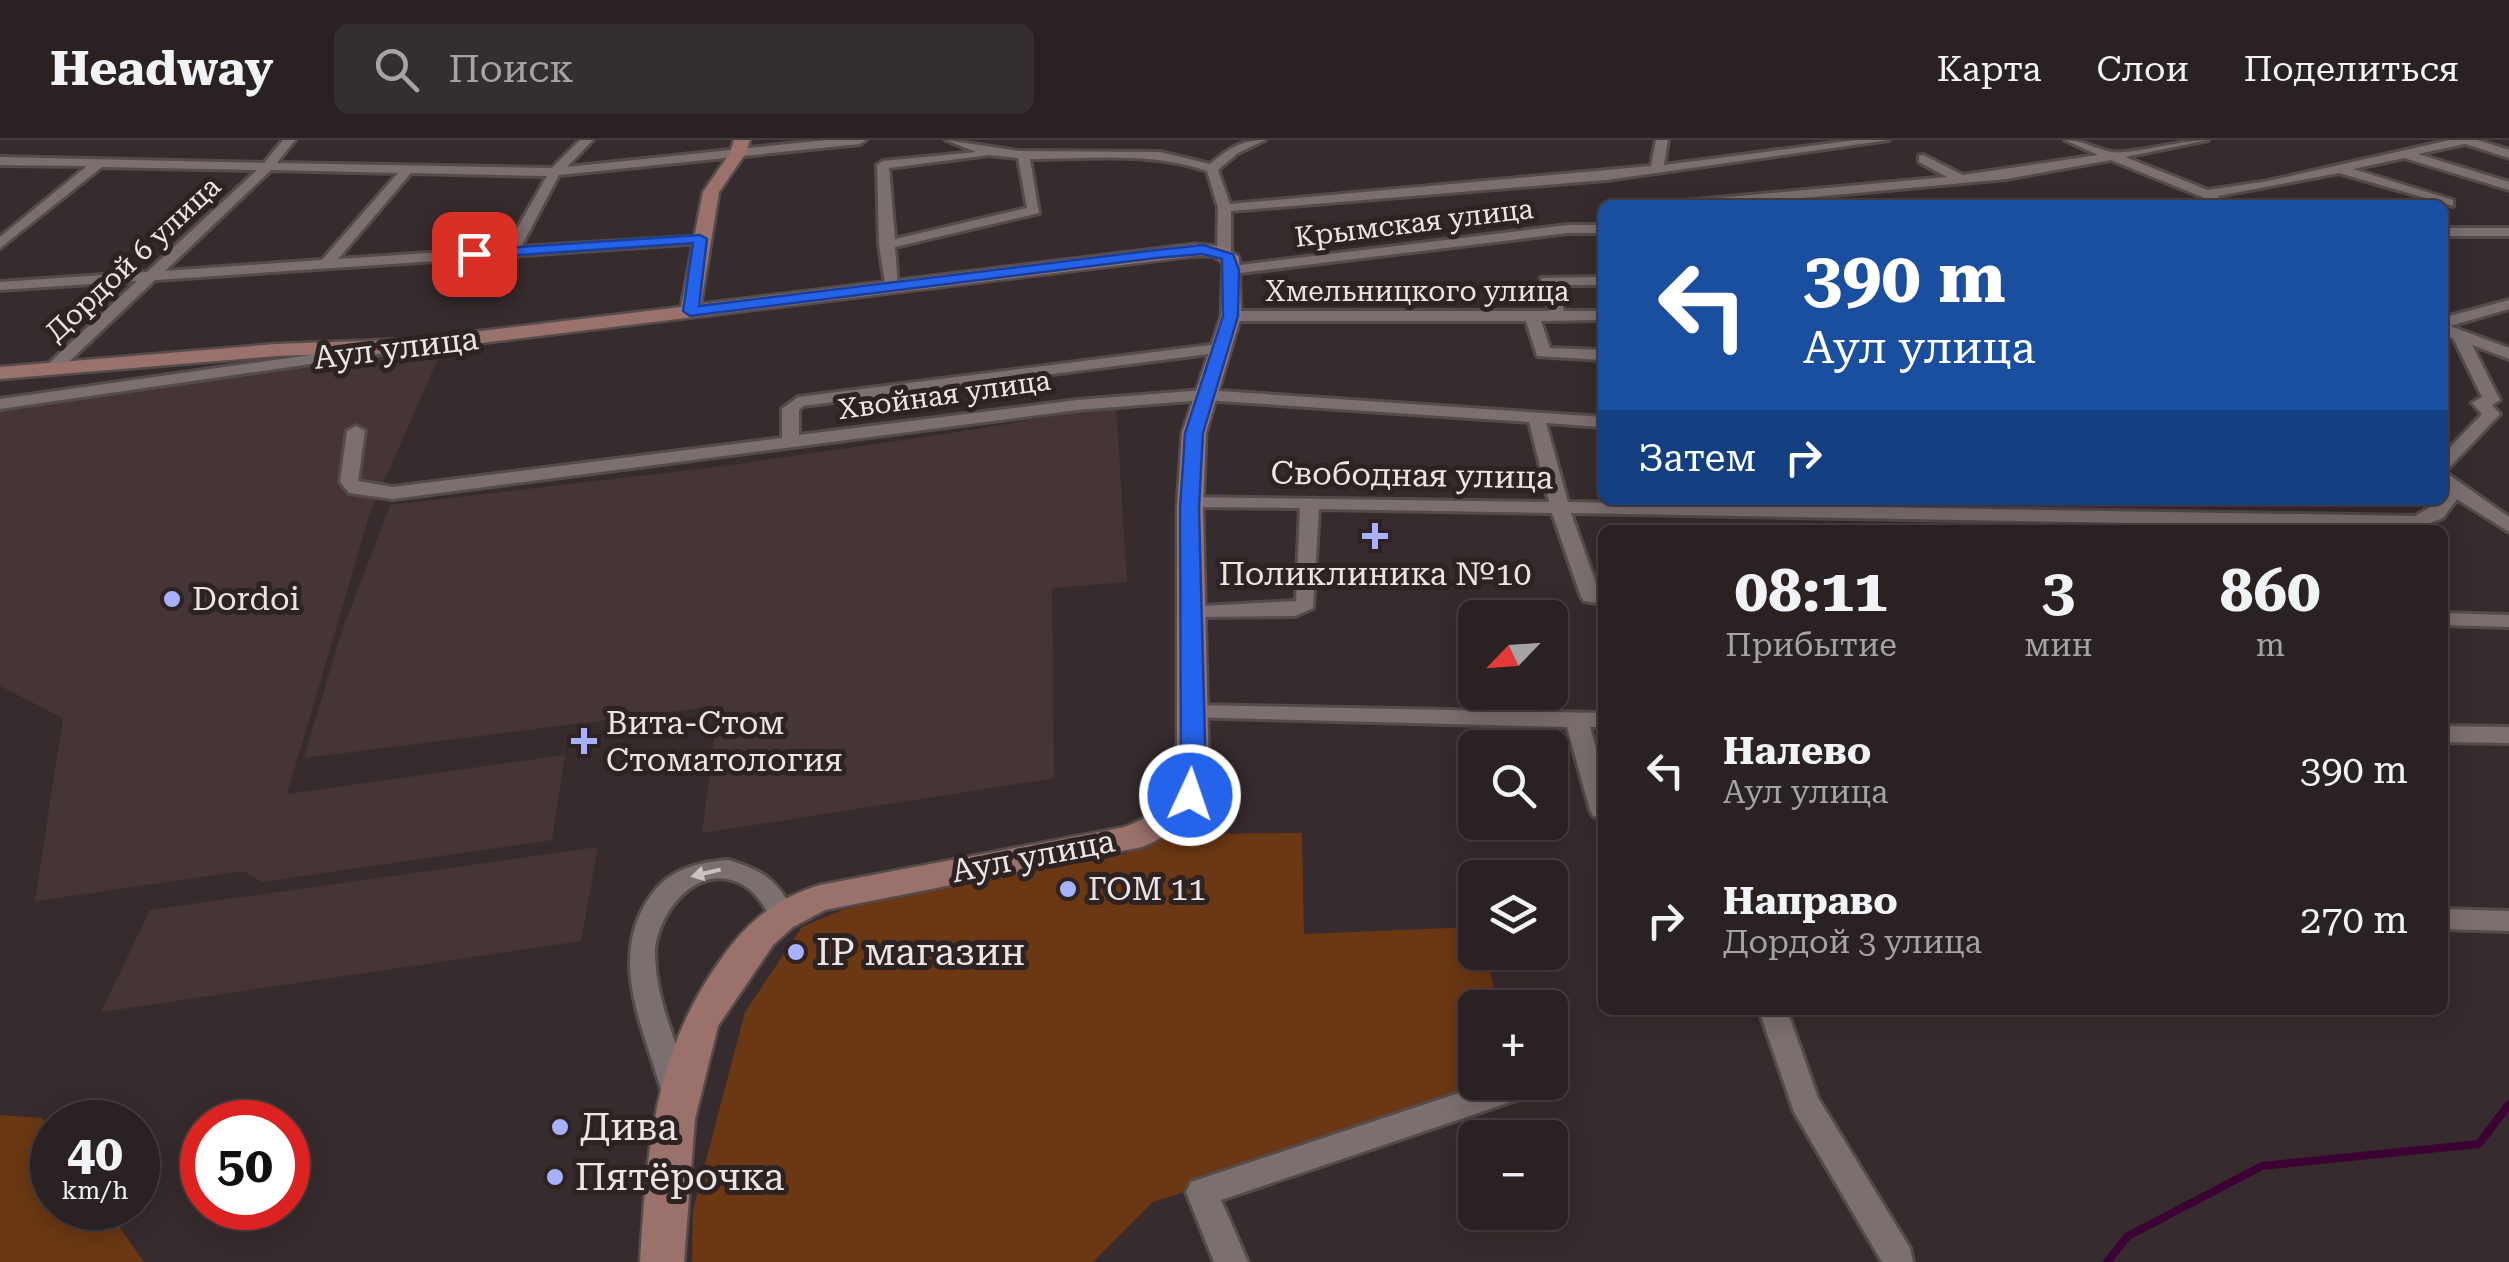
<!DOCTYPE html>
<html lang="ru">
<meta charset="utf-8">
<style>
body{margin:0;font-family:"Roboto Serif",serif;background:#352e2f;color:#f1f3f6;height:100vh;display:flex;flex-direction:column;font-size:38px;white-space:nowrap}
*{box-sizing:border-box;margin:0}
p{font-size:32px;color:#a5a3a5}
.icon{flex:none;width:55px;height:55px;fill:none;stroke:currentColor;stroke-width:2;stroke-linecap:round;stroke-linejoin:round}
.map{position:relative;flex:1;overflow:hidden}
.side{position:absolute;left:1598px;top:385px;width:850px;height:490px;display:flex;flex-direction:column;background:#292122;border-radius:15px;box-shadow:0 5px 25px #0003,0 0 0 2px #453e40}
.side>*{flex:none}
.hud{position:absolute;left:1598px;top:60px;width:850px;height:305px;border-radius:15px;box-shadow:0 5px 25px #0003,0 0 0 2px #453e40;background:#1a4fa0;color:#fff;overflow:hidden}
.needle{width:65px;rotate:245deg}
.fabs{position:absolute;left:1458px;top:460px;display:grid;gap:20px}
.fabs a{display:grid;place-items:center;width:110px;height:110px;border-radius:15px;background:#292122;box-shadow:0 5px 25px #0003,0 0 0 2px #453e40;font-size:50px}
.speed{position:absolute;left:30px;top:960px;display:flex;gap:20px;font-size:50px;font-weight:700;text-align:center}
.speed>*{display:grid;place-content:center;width:130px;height:130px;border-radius:50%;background:#292122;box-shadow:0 5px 25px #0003,0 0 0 2px #453e40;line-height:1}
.speed small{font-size:25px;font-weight:400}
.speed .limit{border:15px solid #d22;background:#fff;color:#111}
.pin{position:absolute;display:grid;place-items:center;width:85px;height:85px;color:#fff;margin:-42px;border-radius:20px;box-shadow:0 5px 15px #0006}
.me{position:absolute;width:110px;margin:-55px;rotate:3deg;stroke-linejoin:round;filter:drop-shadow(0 0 8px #0008)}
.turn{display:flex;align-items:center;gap:35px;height:210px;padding:0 40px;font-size:45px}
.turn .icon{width:130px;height:130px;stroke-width:2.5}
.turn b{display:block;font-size:70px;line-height:85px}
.then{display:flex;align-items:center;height:95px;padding:0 40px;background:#0003;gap:20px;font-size:38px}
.eta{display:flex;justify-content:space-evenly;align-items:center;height:170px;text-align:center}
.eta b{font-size:60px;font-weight:700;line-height:70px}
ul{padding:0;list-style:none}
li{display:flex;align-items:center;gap:30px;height:150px;padding:0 40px}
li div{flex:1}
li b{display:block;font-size:38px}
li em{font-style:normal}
header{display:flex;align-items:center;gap:60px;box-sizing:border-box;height:140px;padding:0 50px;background:#292122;border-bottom:2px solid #453e40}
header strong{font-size:48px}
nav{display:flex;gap:55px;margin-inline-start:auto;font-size:35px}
.search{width:700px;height:90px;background:#352e2f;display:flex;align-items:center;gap:25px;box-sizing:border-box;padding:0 35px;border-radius:15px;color:#a5a3a5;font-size:38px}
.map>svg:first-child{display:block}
.built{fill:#463536}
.green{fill:#6b3813}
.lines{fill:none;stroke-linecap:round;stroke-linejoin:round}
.stream{stroke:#3c0233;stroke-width:8}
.street-casing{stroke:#544b4b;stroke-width:6}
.secondary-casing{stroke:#544b4b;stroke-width:5}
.street{fill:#7c6f70;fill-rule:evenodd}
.secondary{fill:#9a716b;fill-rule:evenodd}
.oneway{fill:#cac2c3}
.route{fill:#2563eb;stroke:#184099;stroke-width:2.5}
.poi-dot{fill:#a7b1fc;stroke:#2d2323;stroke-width:4}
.labels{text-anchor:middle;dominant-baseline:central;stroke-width:10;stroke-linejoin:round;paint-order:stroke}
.far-street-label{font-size:28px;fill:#ece5e6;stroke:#2d2323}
.street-label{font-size:32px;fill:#ece5e6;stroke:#2d2323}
.poi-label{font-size:32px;fill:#ece5e6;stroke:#2d2323;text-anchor:start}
.near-poi-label{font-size:38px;fill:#ece5e6;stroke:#2d2323;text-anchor:start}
</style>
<header>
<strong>Headway</strong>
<div class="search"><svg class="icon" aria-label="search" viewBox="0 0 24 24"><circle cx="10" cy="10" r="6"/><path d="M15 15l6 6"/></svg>Поиск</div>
<nav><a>Карта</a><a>Слои</a><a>Поделиться</a></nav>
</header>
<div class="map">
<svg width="2509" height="1122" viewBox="0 0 2509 1122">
<rect width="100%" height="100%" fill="#372c2d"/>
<g class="built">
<polygon points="444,205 370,373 287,654 565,615 552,700 262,742 243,731 35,761 63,578 0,546 0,268"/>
<polygon points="1116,265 1127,442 1052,448 1054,638 702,693 718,566 304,618 341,494 390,365 725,326 972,290"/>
<polygon points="598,707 581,801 101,872 150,770"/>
</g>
<g class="green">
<polygon points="1302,693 1304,794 1475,787 1475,812 1486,813 1498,867 1475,868 1475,942 1515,943 1153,1062 1093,1122 692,1122 693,1070 745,872 802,787 842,770 926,749 1124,714 1172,694"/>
<polygon points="0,975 42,978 52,992 52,1068 106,1068 144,1122 0,1122"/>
</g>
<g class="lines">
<polyline class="stream" points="2107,1122 2128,1096 2262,1026 2479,1004 2509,964"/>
<g class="street-casing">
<g id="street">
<path d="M 283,0 L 295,0 L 277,23 L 552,28 L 580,0 L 593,0 L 567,27 L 826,0 L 866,0 L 860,4 L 559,35 L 521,107 L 705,96 L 707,99 L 700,103 L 155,140 L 58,232 L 46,232 L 46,226 L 137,141 L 0,150 L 0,142 L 147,132 L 257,30 L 102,27 L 0,108 L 0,97 L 87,26 L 0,25 L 0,17 L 264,23 ZM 271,30 L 398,33 L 322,120 L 165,131 ZM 411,33 L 547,36 L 506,108 L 338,119 Z"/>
<path d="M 946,0 L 1018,11 L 1160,12 L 1210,24 C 1228,9 1241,0 1265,0 L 1238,13 L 1218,30 L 1230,64 L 1651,26 L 1656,0 L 1668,0 L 1664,25 L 1856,0 L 1889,0 L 1606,40 L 1231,71 L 1231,114 L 1224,118 L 1217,114 L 1218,68 L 1207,31 C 1149,11 1090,19 1030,19 L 1039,73 L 895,107 L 898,147 L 886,150 L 879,105 L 877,25 L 883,21 L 976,12 ZM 989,15 L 1018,18 L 1027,68 L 895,99 L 889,28 Z"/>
<path d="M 2065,0 C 2083,0 2095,9 2112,12 C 2131,15 2181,0 2208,0 L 2125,17 L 2208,50 L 2268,41 L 2450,0 L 2477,0 L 2509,10 L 2509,18 L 2465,4 L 2418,14 L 2509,42 L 2509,50 L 2404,18 L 2353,29 L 2453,60 L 2453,66 L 2339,33 L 2218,56 L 2224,63 L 2213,65 L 2202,57 L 2111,20 L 2006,39 L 1726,65 L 1679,65 L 1685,61 L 1947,37 L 1919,22 L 1919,16 L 1923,15 L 1963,35 L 2098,15 Z"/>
<polygon points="1568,85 1602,85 1602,93 1568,93 1232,134 1225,130 1232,126"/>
<rect x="2442" y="88" width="67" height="8"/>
<polygon points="1602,137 1602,145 1555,145 1564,171 1602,171 1602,180 1541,181 1550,208 1602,210 1602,220 1537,216 1526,181 1231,181 1223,176 1231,171 1549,171 1541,138"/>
<polygon points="2509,160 2509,169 2450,186 2509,208 2509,219 2472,205 2500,260 2492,265 2500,274 2445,332 2509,377 2509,392 2457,359 2443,378 2416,388 1571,373 1599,452 1602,452 1602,464 1584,461 1581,457 1552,373 1319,369 1313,468 1295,476 1191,477 1184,475 1181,471 1184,467 1296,461 1300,368 1191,367 1184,365 1184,357 1549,362 1529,282 1204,260 1077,270 393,359 349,353 340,342 347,291 356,286 365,291 358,341 393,347 782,298 782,269 798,257 1218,204 1226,209 1224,212 803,266 799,270 799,295 1077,260 1204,250 1602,277 1602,287 1546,283 1568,362 2415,376 2442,360 2442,316 2482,274 2472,263 2482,257 2453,198 2442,194 2442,178"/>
<polygon points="387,204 395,209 393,212 0,269 0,259"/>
<polygon points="2442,473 2509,475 2509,487 2442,485"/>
<polygon points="1192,565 1602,573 1602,587 1590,587 1602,630 1602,678 1593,676 1590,670 1567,587 1184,577 1181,572 1184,567"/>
<polygon points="2442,586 2509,587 2509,603 2442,602"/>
<path d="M 728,720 C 765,731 777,740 795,774 L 791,781 L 782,784 L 773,781 C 763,765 755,749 737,742 C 694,724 656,776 655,813 C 655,859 678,906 691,949 L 687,958 L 676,962 L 665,958 L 661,949 C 642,885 607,814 652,754 C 670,729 699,722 728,720 Z"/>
<polygon points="2442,769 2509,771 2509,791 2442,789"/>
<polygon points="1759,870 1787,870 1818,958 1910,1108 1913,1122 1882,1122 1794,972"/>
<polygon points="1492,942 1547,942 1543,951 1221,1060 1248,1122 1214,1122 1186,1052 1191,1042"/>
</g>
</g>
<g class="secondary-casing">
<path id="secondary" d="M 734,0 L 750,0 L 746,13 L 719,52 L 701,164 L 1195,104 L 1225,107 L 1239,117 L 1241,176 L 1206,293 L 1203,368 L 1209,639 C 1198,675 1176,693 1142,707 L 825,770 L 793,787 L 773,805 L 718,886 L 695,979 L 684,1122 L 640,1122 C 647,1012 653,915 719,822 C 746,783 774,759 820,745 L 1125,687 C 1150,677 1168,665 1177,639 L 1177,368 L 1182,293 L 1221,176 L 1223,123 L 1213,116 L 1195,116 L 415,211 L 276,216 L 0,239 L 0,227 L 276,204 L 415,199 L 681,167 L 703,52 L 730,13 Z"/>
</g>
<use href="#street" class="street"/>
<use href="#secondary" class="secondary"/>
</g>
<defs><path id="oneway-solid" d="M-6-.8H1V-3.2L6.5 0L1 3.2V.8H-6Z" transform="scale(2.5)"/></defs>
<use class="oneway" href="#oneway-solid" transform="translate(706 733) rotate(167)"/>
<polygon class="route" points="700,95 707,99 699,166 1156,110 1203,105 1233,114 1239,130 1238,176 1203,293 1199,368 1206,639 1198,661 1190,664 1177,655 1181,639 1180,368 1185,293 1223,176 1222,119 1202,114 1156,118 690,176 683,171 693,103 474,118 467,114 474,110"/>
<g class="poi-dot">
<path d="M1370 381h10v10h10v10h-10v10h-10v-10h-10v-10h10z"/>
<circle cx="172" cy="459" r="10"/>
<path d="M579 586h10v10h10v10h-10v10h-10v-10h-10v-10h10z"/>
<circle cx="1068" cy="749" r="10"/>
<circle cx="796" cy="812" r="10"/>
<circle cx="560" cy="987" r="10"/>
<circle cx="555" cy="1037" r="10"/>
</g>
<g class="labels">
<g class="far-street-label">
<text transform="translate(1414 83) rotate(-7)">Крымская улица</text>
<text transform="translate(133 119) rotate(-43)">Дордой 6 улица</text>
<text x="1417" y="151">Хмельницкого улица</text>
<text transform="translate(944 255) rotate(-8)">Хвойная улица</text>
</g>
<g class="street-label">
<text transform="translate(396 208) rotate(-7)">Аул улица</text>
<text transform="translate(1412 335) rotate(1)">Свободная улица</text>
<text transform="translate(1033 716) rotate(-11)">Аул улица</text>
</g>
<g class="poi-label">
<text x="1375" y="434" text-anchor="middle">Поликлиника №10</text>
<text x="192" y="459">Dordoi</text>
<text x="606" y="583">Вита-Стом<tspan x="606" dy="37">Стоматология</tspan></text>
<text x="1088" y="749">ГОМ 11</text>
</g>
<g class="near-poi-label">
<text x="816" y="812">IP магазин</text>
<text x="580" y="987">Дива</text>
<text x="575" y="1037">Пятёрочка</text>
</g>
</g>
</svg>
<div class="fabs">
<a><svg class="needle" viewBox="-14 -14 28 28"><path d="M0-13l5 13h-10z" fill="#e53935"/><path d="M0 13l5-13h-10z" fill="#a5a3a5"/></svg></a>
<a><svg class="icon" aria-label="search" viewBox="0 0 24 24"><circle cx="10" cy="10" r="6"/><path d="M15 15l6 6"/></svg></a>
<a><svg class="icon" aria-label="layers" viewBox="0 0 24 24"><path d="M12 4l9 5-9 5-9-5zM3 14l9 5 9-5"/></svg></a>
<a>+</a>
<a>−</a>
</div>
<div class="speed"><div>40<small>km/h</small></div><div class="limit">50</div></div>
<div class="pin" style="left:474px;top:114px;background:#d93025"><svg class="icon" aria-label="arrive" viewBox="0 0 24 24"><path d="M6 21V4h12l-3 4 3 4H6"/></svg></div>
<svg class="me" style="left:1190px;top:655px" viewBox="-20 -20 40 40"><circle r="17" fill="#2563eb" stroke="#fff" stroke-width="3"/><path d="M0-11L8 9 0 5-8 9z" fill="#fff"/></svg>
<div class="hud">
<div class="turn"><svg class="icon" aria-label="left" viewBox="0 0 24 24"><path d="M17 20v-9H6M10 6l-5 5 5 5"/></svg><div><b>390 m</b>Аул улица</div></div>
<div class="then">Затем<svg class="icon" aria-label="right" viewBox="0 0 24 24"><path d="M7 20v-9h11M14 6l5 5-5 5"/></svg></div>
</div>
<section class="side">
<div class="eta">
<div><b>08:11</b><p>Прибытие</p></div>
<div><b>3</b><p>мин</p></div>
<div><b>860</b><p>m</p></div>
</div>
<ul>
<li><svg class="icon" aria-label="left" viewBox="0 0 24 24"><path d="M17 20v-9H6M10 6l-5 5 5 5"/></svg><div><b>Налево</b><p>Аул улица</p></div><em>390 m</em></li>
<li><svg class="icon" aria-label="right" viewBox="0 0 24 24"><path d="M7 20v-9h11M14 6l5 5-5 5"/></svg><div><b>Направо</b><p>Дордой 3 улица</p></div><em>270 m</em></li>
</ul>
</section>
</div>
